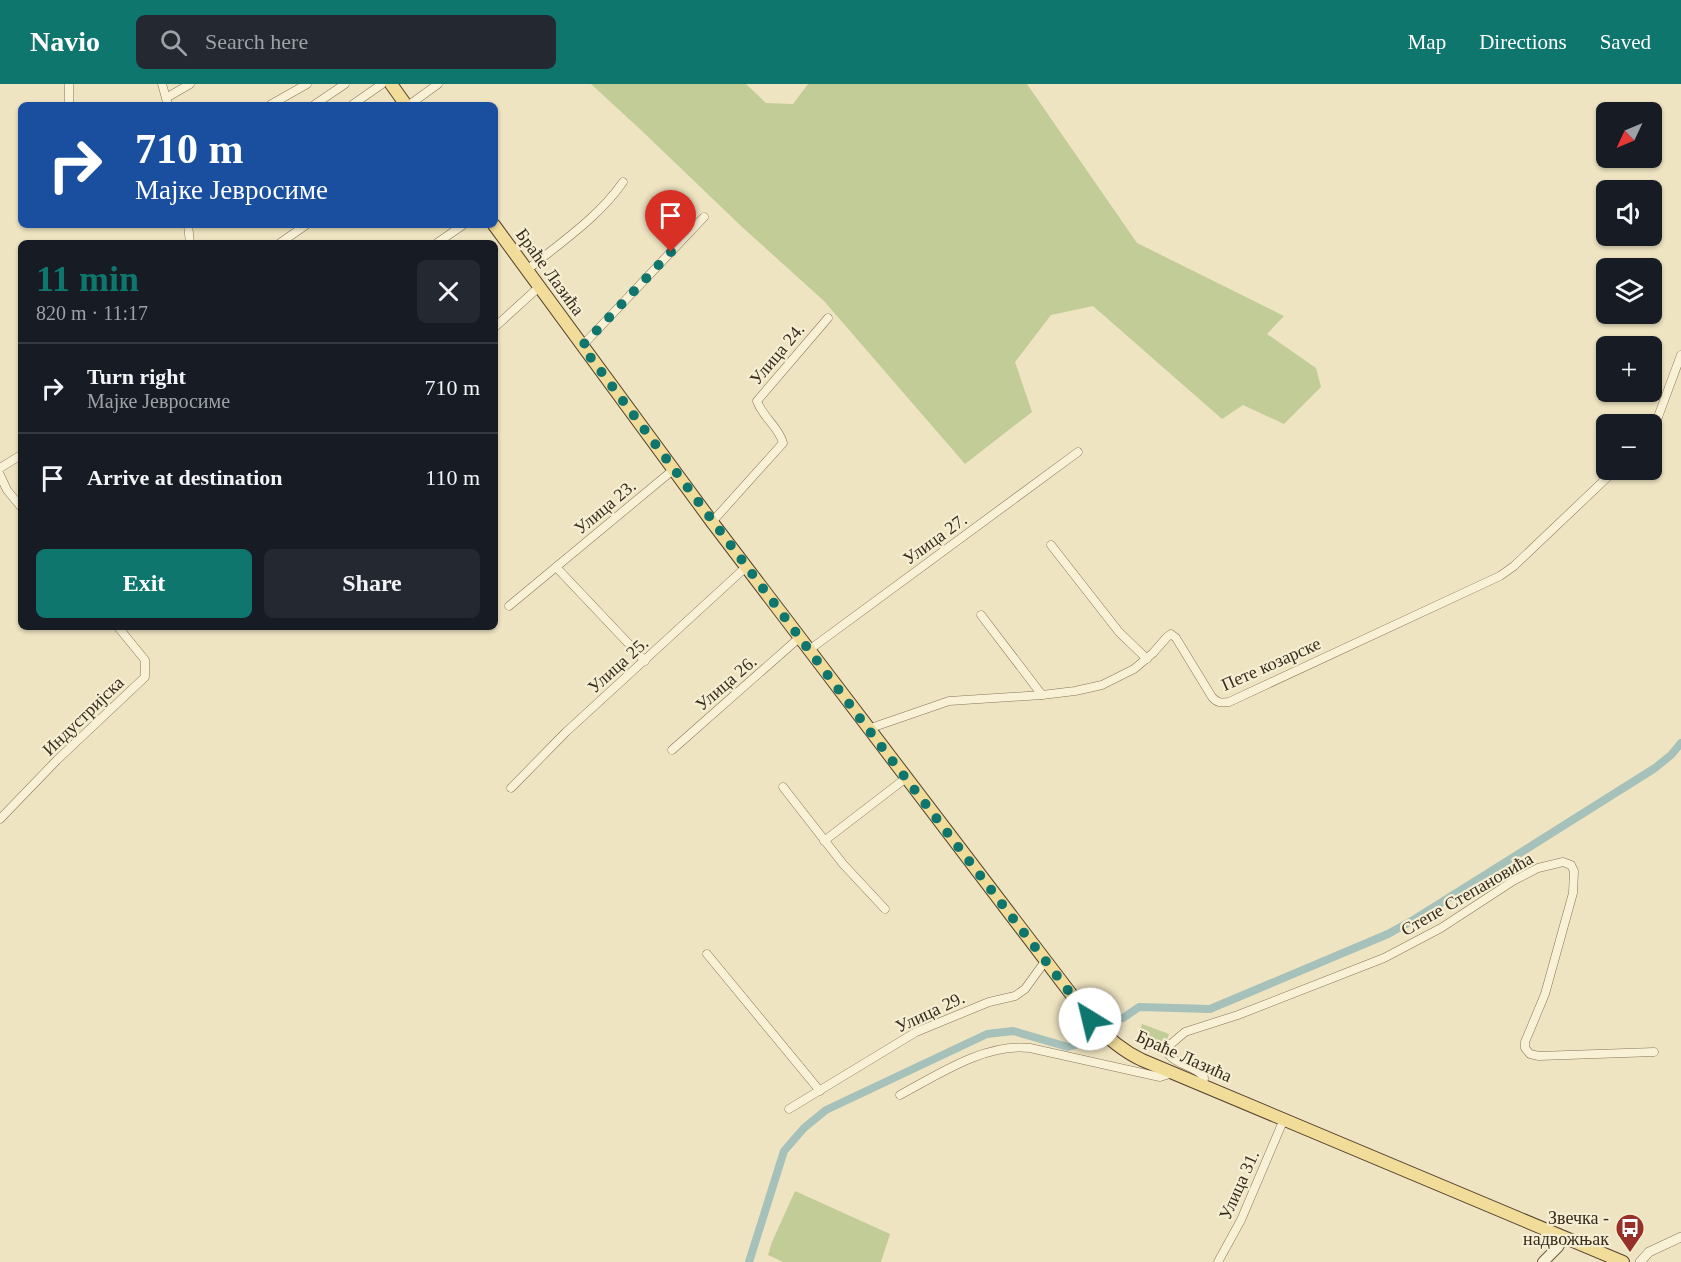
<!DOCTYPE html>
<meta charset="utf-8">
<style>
body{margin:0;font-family:"Times New Roman",serif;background:#242831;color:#f1f3f6;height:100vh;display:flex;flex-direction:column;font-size:22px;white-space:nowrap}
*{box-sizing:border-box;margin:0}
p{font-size:20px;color:#9ea1a6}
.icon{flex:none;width:33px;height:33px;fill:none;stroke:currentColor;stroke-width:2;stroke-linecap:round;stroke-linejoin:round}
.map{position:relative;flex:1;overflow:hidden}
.details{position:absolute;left:18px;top:156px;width:480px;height:390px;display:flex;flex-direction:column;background:#171b24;border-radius:9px;box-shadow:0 2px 4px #0004}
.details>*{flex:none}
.guide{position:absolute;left:18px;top:18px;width:480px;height:126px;border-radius:9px;box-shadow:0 2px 4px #0004;background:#1a4fa0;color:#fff;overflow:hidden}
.needle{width:39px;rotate:226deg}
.tools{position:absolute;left:1596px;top:18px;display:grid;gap:12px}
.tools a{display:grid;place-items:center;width:66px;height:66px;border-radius:9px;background:#171b24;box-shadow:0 2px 4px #0004;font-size:30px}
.pin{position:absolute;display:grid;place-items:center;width:51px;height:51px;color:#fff;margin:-62px -26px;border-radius:50% 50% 50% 0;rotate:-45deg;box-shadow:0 0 6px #0007}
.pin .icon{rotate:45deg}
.me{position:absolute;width:66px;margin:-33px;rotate:324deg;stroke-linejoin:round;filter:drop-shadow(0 0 4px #0008)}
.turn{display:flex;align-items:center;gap:21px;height:126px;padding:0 18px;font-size:27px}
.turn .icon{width:78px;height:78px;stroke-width:2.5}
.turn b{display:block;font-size:42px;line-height:51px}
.round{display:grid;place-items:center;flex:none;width:63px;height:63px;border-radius:9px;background:#242831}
.head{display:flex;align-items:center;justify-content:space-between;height:102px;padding:0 18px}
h1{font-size:36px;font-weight:700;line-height:45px;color:#0f766e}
.primary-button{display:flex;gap:12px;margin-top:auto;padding:12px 18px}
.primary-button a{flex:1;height:69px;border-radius:9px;background:#0f766e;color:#fff;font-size:24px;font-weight:700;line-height:69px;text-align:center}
.primary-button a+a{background:#242831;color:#f1f3f6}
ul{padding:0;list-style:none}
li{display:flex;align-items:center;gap:18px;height:90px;padding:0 18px;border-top:2px solid #363941}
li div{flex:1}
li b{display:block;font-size:22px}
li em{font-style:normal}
header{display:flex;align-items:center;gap:36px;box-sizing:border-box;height:84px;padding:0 30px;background:#0f766e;color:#fff}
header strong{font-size:28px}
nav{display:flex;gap:33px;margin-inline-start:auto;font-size:21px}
.search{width:420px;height:54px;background:#242831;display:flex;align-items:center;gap:15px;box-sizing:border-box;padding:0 21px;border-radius:9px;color:#9ea1a6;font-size:22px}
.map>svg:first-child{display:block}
.green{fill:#c2cc96}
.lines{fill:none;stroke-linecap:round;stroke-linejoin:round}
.canal{stroke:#a5c1ba;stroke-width:8}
.minor-casing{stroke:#887559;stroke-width:9}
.tertiary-casing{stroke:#887559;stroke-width:10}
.secondary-casing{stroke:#6a563d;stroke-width:12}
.primary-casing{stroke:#56432e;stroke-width:14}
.minor{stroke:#f9f1d6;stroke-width:8}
.tertiary{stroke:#f9f1d6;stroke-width:9}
.secondary{stroke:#f9f1d6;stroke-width:10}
.primary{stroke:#f2dc9a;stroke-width:12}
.route{stroke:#0f766e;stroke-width:10;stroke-dasharray:0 18}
.labels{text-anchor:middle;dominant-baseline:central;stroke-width:4.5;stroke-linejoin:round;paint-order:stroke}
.street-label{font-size:18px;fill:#382c1e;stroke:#f5eed2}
.poi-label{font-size:18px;fill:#382c1e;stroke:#f5eed2;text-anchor:end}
</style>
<header>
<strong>Navio</strong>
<div class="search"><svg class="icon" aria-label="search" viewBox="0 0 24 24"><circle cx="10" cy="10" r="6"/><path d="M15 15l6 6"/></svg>Search here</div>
<nav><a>Map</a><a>Directions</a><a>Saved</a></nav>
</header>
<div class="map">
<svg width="1681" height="1178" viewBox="0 0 1681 1178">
<rect width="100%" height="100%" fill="#eee4c2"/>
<g class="green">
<polygon points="591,0 746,0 766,19 793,20 808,0 1027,0 1137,159 1284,232 1267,250 1316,284 1321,303 1284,340 1243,321 1222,335 1093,222 1051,231 1015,278 1032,328 965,380 824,217 741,142 642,47"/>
<polygon points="1142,940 1169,950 1163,967 1136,957"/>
<polygon points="795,1107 890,1150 881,1178 783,1178 768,1171 772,1158"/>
</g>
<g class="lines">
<g class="canal">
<polyline points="1123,934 1139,923 1210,925 1388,850 1415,835 1655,684 1671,671 1681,659"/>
<polyline points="749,1178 784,1067 804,1044 826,1026 987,950 1013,947 1068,963 1091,957"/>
</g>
<g class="minor-casing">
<g id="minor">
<polyline points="162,0 168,21"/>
<polyline points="166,14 190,0"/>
<polyline points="69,21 69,0"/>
<polyline points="270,21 307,0"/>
<polyline points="314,21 345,0"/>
<polyline points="352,21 382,0"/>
<polyline points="409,21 438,0"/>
<polyline points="188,141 190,159"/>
<polyline points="280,159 306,141"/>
<polyline points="437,159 463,141"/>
<path d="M 527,186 C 560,159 599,133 623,98"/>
<polyline points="495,243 539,203"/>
<polyline points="582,262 704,133"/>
<polyline points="1652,345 1658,333 1681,271"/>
<polyline points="0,384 21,371"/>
<polyline points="0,391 7,406 21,423"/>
<path d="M 712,438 L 783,359 C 779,343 763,334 757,317 L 828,234"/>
<polyline points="1051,461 1119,548 1147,575"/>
<polyline points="556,483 645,577"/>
<polyline points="509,522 673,386"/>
<polyline points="981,531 1042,611"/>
<polyline points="809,566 1078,368"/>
<path d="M 868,645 L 949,617 L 1042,611 L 1075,607 L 1102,601 L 1134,585 L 1153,569 L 1167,553 L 1171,550 L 1176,554 L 1212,613 C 1217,619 1221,619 1229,618 L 1500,492 L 1514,482 L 1615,386"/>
<polyline points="672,666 799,554"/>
<polyline points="783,703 843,780 885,825"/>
<polyline points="511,704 566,648 746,483"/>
<polyline points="0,735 57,676 145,593 145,576 118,543"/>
<polyline points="824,757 906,694"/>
<polyline points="707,870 820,1007"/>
<path d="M 1203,1000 L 1204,994 C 1197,982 1178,982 1169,971 L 1168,967 L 1171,960 L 1185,948 L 1238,931 L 1384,874 L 1441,844 L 1513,797 L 1538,784 L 1563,778 L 1571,781 L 1574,787 L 1573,809 L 1545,910 L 1525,958 L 1525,964 L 1530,970 L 1539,972 L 1654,968"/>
<path d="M 900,1011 C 939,990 985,959 1030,964 L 1160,993 L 1173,989"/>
<polyline points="789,1025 916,948 989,918 1015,912 1025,905 1046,876"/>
<polyline points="1218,1178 1241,1136 1284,1035"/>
</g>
</g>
<g class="tertiary-casing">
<polyline id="tertiary" points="1640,1178 1649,1168 1681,1153"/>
</g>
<g class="secondary-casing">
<polyline id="secondary" points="1543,1178 1558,1163 1563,1153"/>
</g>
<g class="primary-casing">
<g id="primary">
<polyline points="391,0 406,21"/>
<path d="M 494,141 L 712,438 L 1090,935 C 1105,952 1121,966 1142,976 L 1623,1178"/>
</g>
</g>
<use href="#minor" class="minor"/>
<use href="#tertiary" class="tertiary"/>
<use href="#secondary" class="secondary"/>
<use href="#primary" class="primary"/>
</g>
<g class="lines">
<polyline class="route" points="671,168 582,262 868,645 1090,935"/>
</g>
<defs>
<g id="bus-pin" transform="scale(1.5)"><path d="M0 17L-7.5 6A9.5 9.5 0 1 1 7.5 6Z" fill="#973029" stroke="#f5eed2"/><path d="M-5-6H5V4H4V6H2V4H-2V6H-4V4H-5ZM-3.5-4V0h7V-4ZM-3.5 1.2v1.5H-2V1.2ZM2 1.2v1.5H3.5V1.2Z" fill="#fff"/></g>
</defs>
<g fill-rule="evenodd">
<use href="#bus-pin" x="1630" y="1144"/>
</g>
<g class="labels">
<g class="street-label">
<text transform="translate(550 188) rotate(54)">Браће Лазића</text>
<text transform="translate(777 270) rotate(-50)">Улица 24.</text>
<text transform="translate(605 423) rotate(-40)">Улица 23.</text>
<text transform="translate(935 455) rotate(-36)">Улица 27.</text>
<text transform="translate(1271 580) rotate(-24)">Пете козарске</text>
<text transform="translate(618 581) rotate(-42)">Улица 25.</text>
<text transform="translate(726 599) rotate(-41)">Улица 26.</text>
<text transform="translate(83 632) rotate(-44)">Индустријска</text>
<text transform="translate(1467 810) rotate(-30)">Степе Степановића</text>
<text transform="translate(930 928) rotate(-25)">Улица 29.</text>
<text transform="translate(1184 972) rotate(24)">Браће Лазића</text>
<text transform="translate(1239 1101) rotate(-66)">Улица 31.</text>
</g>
<g class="poi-label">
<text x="1609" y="1134">Звечка -<tspan x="1609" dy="21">надвожњак</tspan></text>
</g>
</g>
</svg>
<div class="tools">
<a><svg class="needle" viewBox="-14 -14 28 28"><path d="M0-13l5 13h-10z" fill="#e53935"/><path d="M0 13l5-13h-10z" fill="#9ea1a6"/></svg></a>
<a><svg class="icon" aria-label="sound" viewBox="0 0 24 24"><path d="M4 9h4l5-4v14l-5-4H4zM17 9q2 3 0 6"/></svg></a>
<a><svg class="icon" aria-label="layers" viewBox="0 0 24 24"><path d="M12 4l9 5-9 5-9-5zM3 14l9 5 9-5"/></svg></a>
<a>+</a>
<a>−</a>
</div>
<div class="pin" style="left:671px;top:168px;background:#d93025"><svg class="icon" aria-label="arrive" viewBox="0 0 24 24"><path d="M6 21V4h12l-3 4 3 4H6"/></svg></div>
<svg class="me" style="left:1090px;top:935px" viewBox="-20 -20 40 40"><circle r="19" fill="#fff"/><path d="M0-13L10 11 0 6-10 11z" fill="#0f766e"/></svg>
<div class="guide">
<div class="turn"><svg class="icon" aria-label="right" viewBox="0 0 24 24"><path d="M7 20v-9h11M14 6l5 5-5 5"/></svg><div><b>710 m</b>Мајке Јевросиме</div></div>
</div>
<section class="details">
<div class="head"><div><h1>11 min</h1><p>820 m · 11:17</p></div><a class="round"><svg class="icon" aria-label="close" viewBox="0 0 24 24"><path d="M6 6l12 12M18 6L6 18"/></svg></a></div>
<ul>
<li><svg class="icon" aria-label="right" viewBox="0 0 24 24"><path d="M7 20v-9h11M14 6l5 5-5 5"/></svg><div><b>Turn right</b><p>Мајке Јевросиме</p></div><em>710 m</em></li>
<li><svg class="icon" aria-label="arrive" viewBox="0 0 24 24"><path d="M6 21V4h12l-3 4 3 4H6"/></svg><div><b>Arrive at destination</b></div><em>110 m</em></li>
</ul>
<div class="primary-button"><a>Exit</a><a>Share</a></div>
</section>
</div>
